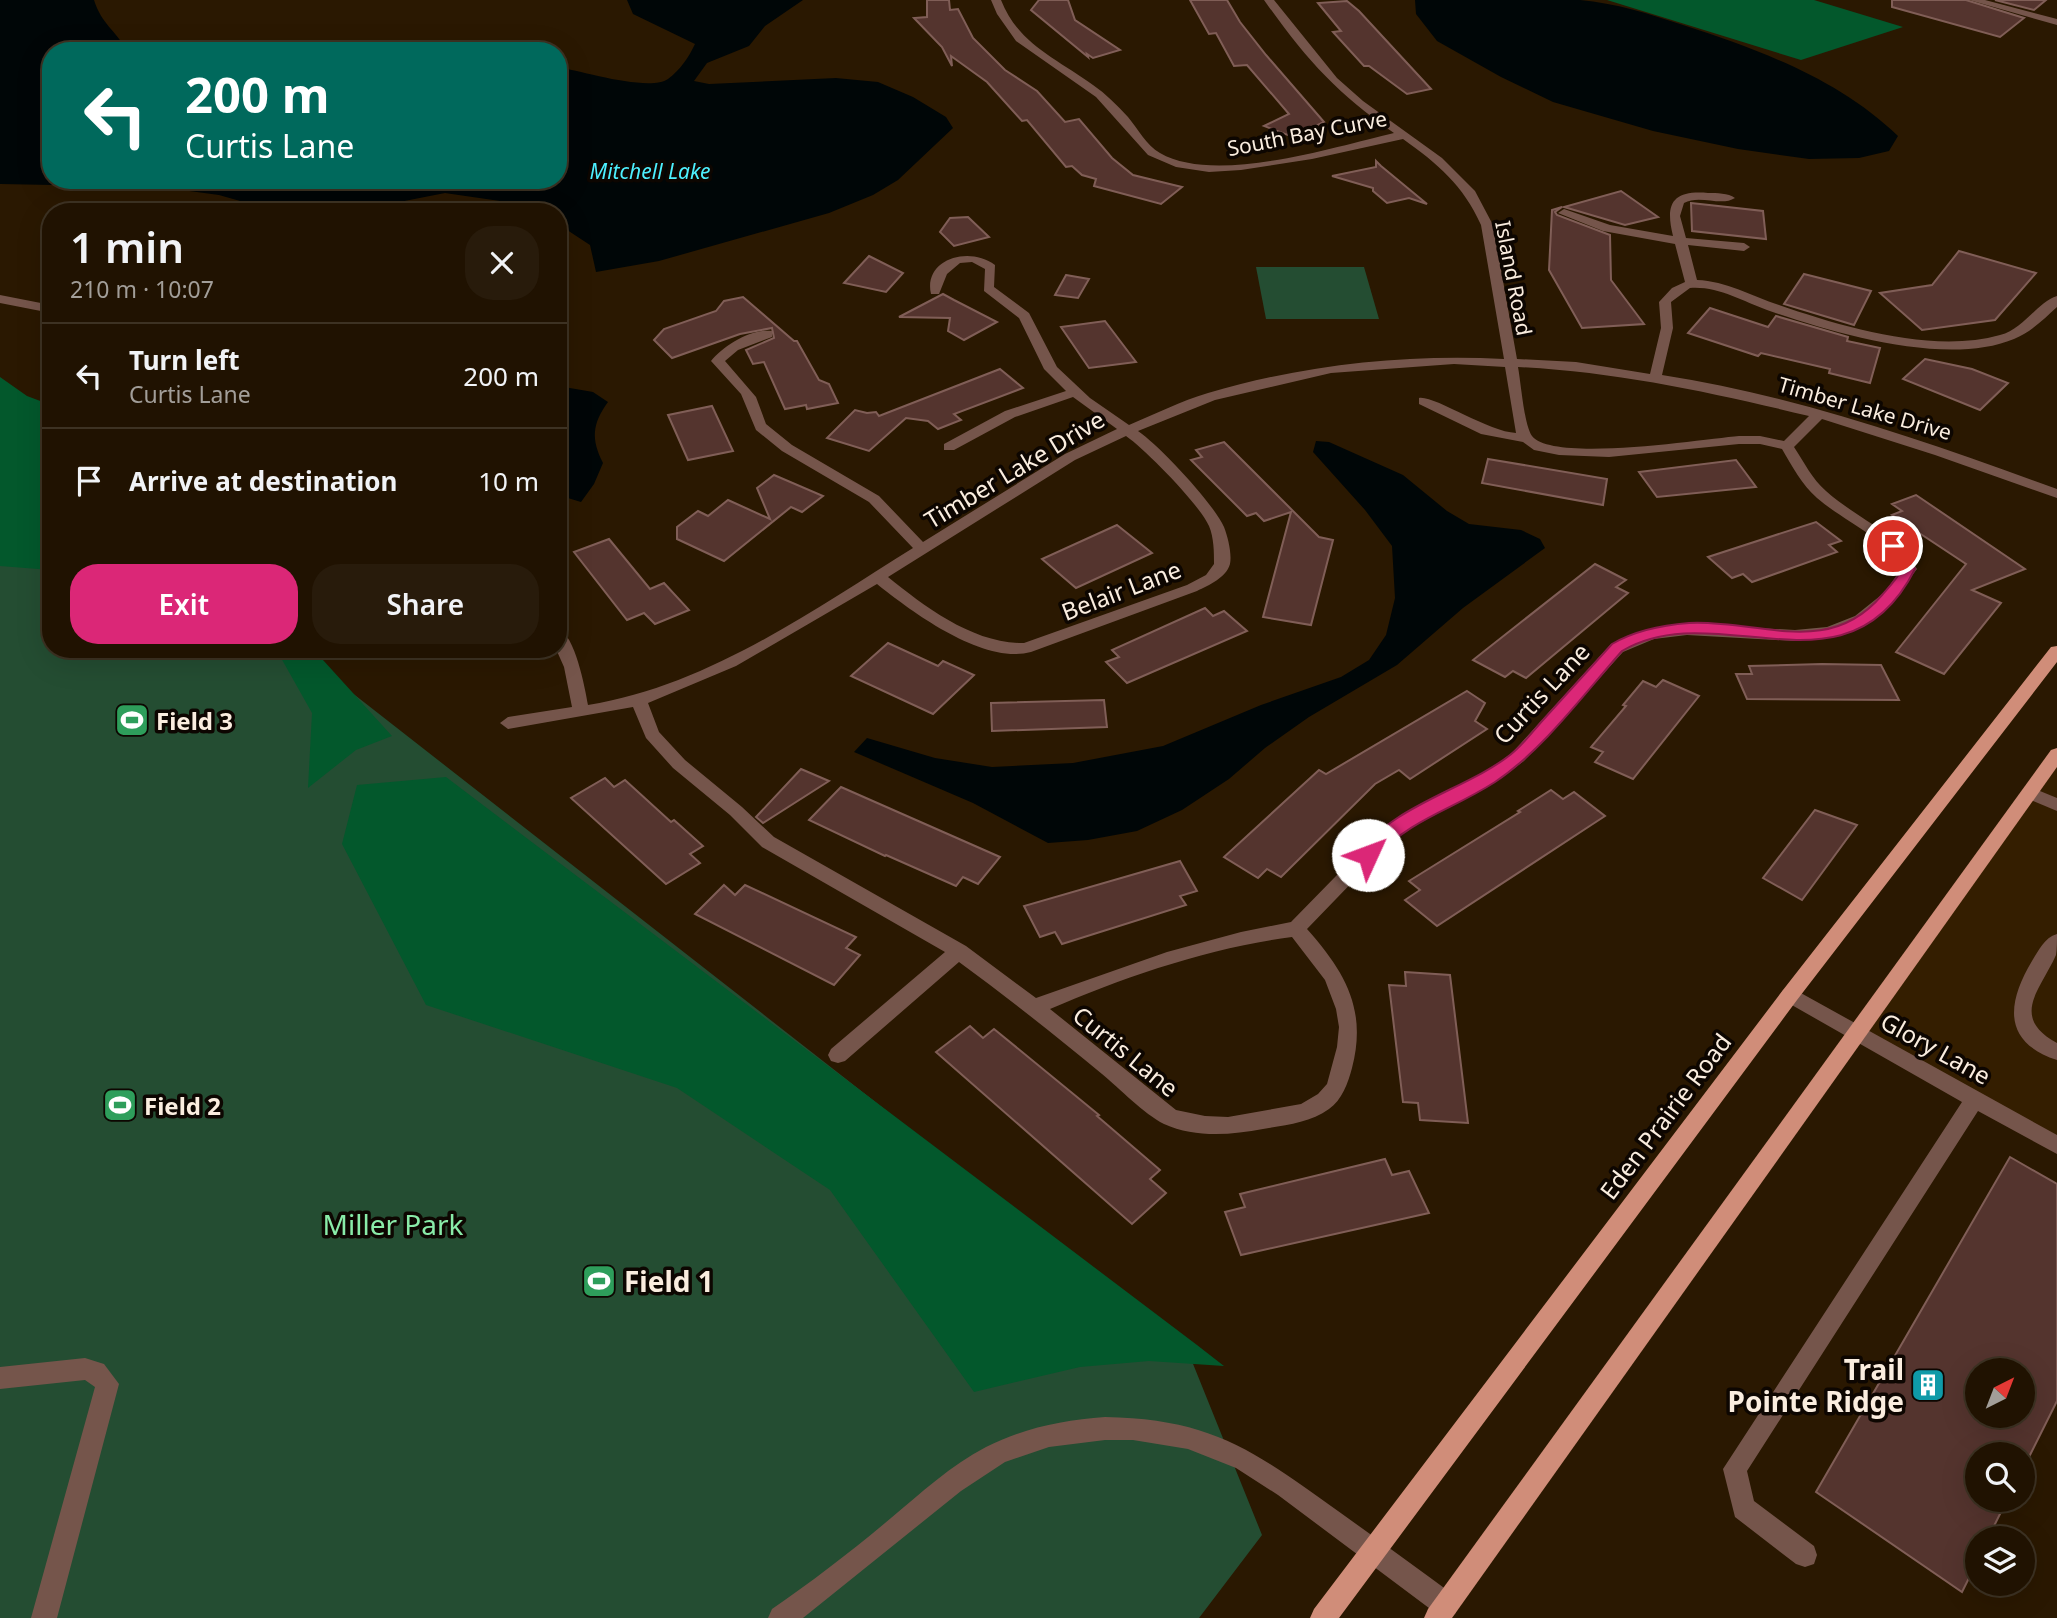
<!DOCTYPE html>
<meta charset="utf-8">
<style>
body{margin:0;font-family:"Noto Sans",sans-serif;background:#281b0b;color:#f1f3f6;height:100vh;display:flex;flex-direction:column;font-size:26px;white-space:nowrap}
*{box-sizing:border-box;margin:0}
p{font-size:23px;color:#a29e99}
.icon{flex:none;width:38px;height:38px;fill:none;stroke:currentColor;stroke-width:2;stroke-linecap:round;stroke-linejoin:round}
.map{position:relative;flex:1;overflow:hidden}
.side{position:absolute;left:42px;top:203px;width:525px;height:455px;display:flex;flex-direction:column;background:#201201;border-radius:28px;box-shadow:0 7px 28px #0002,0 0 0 2px #3d3223}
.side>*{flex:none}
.banner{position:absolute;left:42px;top:42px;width:525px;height:147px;border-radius:28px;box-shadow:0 7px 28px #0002,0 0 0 2px #3d3223;background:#00695c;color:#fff;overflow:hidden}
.needle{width:46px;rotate:42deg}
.fabs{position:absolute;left:1965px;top:1358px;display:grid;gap:14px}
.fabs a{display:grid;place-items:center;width:70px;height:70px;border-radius:50%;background:#201201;box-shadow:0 7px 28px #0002,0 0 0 2px #3d3223;font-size:35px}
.pin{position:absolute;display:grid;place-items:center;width:60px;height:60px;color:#fff;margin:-30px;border:4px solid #fff;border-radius:50%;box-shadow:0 2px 7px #0007}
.me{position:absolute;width:77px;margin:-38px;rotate:47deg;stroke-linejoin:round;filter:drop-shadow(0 0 5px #0008)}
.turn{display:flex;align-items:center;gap:24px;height:147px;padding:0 28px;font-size:32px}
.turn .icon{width:91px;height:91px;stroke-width:2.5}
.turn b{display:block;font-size:49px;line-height:60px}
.round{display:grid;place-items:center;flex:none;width:74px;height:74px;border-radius:28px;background:#281b0b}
.summary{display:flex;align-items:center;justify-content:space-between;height:119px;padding:0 28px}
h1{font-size:42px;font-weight:600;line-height:52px}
.cta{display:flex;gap:14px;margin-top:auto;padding:14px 28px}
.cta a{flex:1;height:80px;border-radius:28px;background:#db2777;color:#fff;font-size:28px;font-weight:600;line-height:80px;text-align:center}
.cta a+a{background:#281b0b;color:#f1f3f6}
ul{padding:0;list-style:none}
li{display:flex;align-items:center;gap:21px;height:105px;padding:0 28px;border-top:2px solid #3d3223}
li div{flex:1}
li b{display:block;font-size:26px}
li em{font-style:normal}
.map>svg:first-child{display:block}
.built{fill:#341e00}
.green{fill:#244d32}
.forest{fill:#03582c}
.water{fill:#000607}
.building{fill:#54342e;stroke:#805e57;stroke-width:2;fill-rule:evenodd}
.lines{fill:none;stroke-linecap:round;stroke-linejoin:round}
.minor{fill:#75554b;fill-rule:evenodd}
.major{fill:#d08d79;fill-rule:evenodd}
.route{fill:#db2777;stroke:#8e194d;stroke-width:2}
.labels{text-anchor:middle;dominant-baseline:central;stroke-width:7;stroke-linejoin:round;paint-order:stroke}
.far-street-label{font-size:21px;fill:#faeddf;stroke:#0d0601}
.far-water-label{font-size:21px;font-style:italic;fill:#4df0fe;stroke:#0d0601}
.street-label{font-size:24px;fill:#faeddf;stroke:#0d0601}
.poi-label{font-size:24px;font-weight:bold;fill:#faeddf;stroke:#0d0601;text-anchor:start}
.near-park-label{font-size:28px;fill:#89eba8;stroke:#0d0601}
.near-poi-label{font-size:28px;font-weight:bold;fill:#faeddf;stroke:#0d0601;text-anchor:start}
</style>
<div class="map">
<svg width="2057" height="1618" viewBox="0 0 2057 1618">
<rect width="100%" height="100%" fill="#2a1801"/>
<polygon class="built" points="2057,752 2057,1145 1857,1034"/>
<g class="green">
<polygon points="1256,267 1364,267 1379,319 1266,319"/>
<polygon points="0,418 51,458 51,649 296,649 1185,1344 1262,1535 1199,1618 0,1618"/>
</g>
<g class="forest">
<polygon points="1607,0 1814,0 1903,27 1801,60"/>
<polygon points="0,377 27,396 51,405 51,570 0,566"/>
<polygon points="276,649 313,649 392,736 356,750 308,788 312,713"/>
<polygon points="446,777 1197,1345 1224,1366 1149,1361 1080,1367 974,1392 830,1190 677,1088 426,1005 342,844 357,785"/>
</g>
<g class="water">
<path d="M 0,0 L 94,0 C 102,25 115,29 127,51 L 51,51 L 51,180 L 558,180 L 558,67 C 581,71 649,92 668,79 C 680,70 689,57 695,44 L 633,14 L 627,0 L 803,0 L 765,26 L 749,46 L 707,63 L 694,81 L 709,84 L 836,78 L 878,82 L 913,97 L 946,117 L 953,128 L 898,180 L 873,195 L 829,213 L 659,261 L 596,272 L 590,245 L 558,224 L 558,212 L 533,212 L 500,201 L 445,193 L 379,206 L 315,212 L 265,208 L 219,195 L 160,187 L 0,184 Z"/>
<path d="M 1415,0 C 1470,0 1526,0 1580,0 C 1615,3 1650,14 1683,25 C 1760,50 1839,79 1898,136 L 1889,151 L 1859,158 L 1809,159 L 1738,149 L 1653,131 L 1553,102 L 1501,77 L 1437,41 L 1416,14 Z"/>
<path d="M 564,387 L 593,392 L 608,402 C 592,424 591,439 603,463 L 594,484 L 581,502 L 558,495 L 558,389 Z"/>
<polygon points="1316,441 1329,442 1403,475 1447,511 1469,524 1521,530 1540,539 1545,548 1463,608 1397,665 1309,717 1265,748 1229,779 1182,810 1137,831 1088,840 1048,843 973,803 854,752 867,738 935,758 992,767 1073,763 1163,746 1261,705 1341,677 1369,660 1386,635 1395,598 1392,546 1365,510 1313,452"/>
</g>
<g class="building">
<polygon points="927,0 949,0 950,10 958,9 973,38 1005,70 1037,91 1065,122 1079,119 1112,158 1133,175 1182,187 1161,204 1094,186 1096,179 1082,175 1072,166 1066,167 1027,120 1022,121 987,82 951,56 952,66 942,47 914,18 927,17"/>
<polygon points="1039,0 1068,0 1075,20 1120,50 1093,58 1087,54 1088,57 1031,10"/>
<polygon points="1190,0 1227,0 1240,22 1266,55 1324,122 1293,137 1264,126 1289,114 1247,65 1234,66 1216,33 1209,34"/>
<polygon points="1892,0 1966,0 2024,18 2000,37 1892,7"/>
<polygon points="1995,0 2046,0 2034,10"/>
<polygon points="1347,1 1359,11 1431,89 1407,94 1369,66 1364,66 1333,32 1341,31 1318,3"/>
<polygon points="1376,161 1381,166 1427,204 1409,198 1387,203 1373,191 1373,188 1332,176 1376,167"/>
<polygon points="1621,191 1658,217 1625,225 1564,207"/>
<polygon points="1691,203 1763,211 1766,239 1692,231"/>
<polygon points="1562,207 1555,212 1557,215 1610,235 1611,280 1644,324 1582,328 1549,270 1552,210"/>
<polygon points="968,217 989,237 954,246 940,232 950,218"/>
<polygon points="1959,251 2036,273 1995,320 1922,330 1880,293 1932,285"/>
<polygon points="869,256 903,273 886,292 844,283"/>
<polygon points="1804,274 1871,291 1854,325 1784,304"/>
<polygon points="1066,275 1089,279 1078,298 1055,295"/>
<polygon points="943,294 954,300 997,322 964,340 948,331 950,318 899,317"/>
<polygon points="743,297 794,341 797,341 819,380 829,384 838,403 807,409 806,405 785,409 764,362 753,364 746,350 774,338 772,328 740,334 672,358 654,340 664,329 716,311 724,301"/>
<polygon points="1710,308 1768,327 1776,316 1848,337 1847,341 1880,348 1870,383 1829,373 1830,369 1761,353 1758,356 1688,333"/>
<polygon points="1105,321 1136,362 1089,368 1061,327"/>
<polygon points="1925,359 1972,369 2008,383 1980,410 1903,379"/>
<polygon points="1000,369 1023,388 954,414 961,420 938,429 928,421 906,418 869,451 827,438 855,410 867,413 876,412 879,416"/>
<polygon points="712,406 733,451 688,460 668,415"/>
<polygon points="1224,442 1319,537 1333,540 1311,625 1263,617 1291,512 1264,521 1256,513 1247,516 1191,460 1202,457 1196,450"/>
<polygon points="1488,459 1607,479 1603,505 1482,483"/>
<polygon points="1736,460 1756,487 1657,497 1639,472"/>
<polygon points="774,475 823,496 802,512 791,507 724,561 677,539 677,527 698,511 708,516 728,500 770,519 757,488"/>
<polygon points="1916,495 2025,569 1972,590 2001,603 1944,674 1896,652 1966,564 1892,515 1902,511 1892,504"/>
<polygon points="1816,522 1841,541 1829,545 1837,552 1752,582 1743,574 1732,578 1708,557"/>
<polygon points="1117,525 1152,553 1076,588 1042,559"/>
<polygon points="609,539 650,589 664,583 689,610 655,624 644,613 627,620 574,552"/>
<polygon points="1595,564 1626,580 1616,587 1628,593 1526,678 1513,671 1505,677 1473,660"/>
<polygon points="1205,608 1213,616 1224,611 1247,631 1127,683 1106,662 1119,657 1112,650"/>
<polygon points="888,643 938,666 943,661 974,675 933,714 851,676"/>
<polygon points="1822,664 1881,665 1899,700 1747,699 1736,674 1752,674 1749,666"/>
<polygon points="1663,680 1699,696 1633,779 1595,762 1603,752 1591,747 1626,706 1623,705 1643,681 1656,687"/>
<polygon points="1467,691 1485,703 1475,721 1487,729 1410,779 1399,770 1375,784 1281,877 1267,869 1258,878 1224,857 1319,770 1326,774"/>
<polygon points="1104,700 1107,727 992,731 991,703"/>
<polygon points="801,769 829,781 763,823 756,817"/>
<polygon points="605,778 614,787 625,780 671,822 674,820 703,846 690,854 700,863 666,884 571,798"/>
<polygon points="841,787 1000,857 978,884 963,877 956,886 886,855 885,856 809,820"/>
<polygon points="1551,790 1563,799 1574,792 1605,816 1437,926 1405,900 1420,890 1409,881 1520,812 1518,811"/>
<polygon points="1815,810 1857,825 1802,900 1763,878"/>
<polygon points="1180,861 1197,891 1180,896 1186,905 1062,944 1055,932 1040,937 1024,906"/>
<polygon points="724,885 735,895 745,885 856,937 846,948 860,955 834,985 695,914"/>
<polygon points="1405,972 1450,975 1468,1123 1420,1120 1418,1103 1403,1102 1389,985 1406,986"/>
<polygon points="970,1026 983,1038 994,1029 1099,1115 1097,1116 1160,1170 1150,1179 1166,1193 1132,1224 936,1052"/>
<path d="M 2010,1157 L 2057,1184 L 2057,1401 L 2023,1469 L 2023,1454 L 1978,1454 L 1978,1500 L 2007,1500 L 1988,1538 L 1978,1538 L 1978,1560 L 1962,1592 L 1816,1492 ZM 1978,1370 L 2023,1370 L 2023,1416 L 1978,1416 Z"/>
<polygon points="1385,1159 1392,1175 1409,1171 1429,1213 1241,1255 1225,1212 1245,1207 1240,1194"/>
</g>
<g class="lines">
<g class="minor">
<path d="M 991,0 L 1001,0 C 1018,44 1057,59 1093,85 C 1106,94 1117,105 1128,117 C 1138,129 1146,145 1160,153 C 1215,185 1334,147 1394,133 C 1335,92 1306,59 1264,0 L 1274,0 L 1337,78 L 1363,101 L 1442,158 L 1475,191 L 1493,225 L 1517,359 L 1576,362 L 1650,374 L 1661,328 L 1659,302 L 1672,288 L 1685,282 L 1675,244 L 1603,231 L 1558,213 L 1564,209 L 1610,225 L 1673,236 C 1665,204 1672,190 1708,193 C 1717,193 1728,193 1735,198 C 1721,207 1700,194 1684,203 L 1680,216 L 1686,238 L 1744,243 L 1750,247 L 1744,251 L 1688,245 L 1697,280 C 1726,281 1752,296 1779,305 C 1843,327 1933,354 2000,335 C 2024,329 2036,303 2057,296 L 2057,307 C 2044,319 2031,332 2014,339 C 1947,367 1833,333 1767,310 C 1742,301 1718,286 1690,288 L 1671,302 L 1673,328 L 1662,375 C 1798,396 1928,442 2057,489 L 2057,498 L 1935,455 L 1822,419 L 1794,447 C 1804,462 1812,479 1826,491 C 1857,519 1896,531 1917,569 L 1895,598 L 1867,623 L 1835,636 L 1795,641 L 1687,635 L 1654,639 L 1623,652 L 1524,761 L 1494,783 L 1420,820 L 1392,841 L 1307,929 C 1346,973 1367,1010 1352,1068 C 1348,1083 1342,1100 1329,1109 C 1310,1123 1285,1125 1263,1129 C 1231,1135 1195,1138 1164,1124 C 1144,1114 1119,1088 1102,1074 C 1055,1035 1008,998 959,962 L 845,1061 L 838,1063 L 831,1061 L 828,1055 L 831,1049 L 945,952 L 762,847 L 730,815 L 673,768 L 646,738 L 633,707 L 508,729 L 500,723 L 508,717 L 572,707 L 564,667 L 556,649 L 558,629 C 575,634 585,688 588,705 C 707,686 812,611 913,548 L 869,502 L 782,451 L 756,430 L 741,394 L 711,361 C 723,346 752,328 772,331 L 772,337 L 738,350 L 725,361 L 756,397 L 766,424 L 792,445 L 879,496 L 923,542 L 1065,454 L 1117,429 L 1073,397 L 1015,417 L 954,450 L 944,450 L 944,444 L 1005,411 L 1066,391 L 1044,369 L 1019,318 L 984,291 L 985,269 L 972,262 L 960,263 L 947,274 L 939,294 L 931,294 C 923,260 968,245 995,265 L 994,287 L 1029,313 L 1057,367 L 1090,398 L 1129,425 C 1155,414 1181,401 1208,393 C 1303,365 1404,354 1504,359 L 1481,225 C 1463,185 1438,164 1403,139 L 1312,159 L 1241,170 L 1209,172 L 1176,167 L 1148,155 L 1096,97 L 1016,41 L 997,14 ZM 1454,364 L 1505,367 L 1516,433 C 1488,432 1434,395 1419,398 L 1419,404 L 1481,434 L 1523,442 L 1534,450 L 1559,455 L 1609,457 L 1739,444 L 1760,444 L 1782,449 C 1792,466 1802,485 1817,498 C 1846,523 1883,535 1901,569 L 1885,592 L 1855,616 L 1827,627 L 1795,630 L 1687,624 L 1651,629 L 1611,644 L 1512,753 L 1482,775 L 1408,812 L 1380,831 L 1291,922 L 1241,932 L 1167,952 L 1036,998 L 966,946 L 774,837 L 742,807 L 685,760 L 659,732 L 648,703 L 736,666 L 877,584 C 912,612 983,665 1031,652 L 1197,591 C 1209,585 1226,578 1230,564 C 1232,554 1228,537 1224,527 C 1214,504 1159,445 1138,431 L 1215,400 L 1331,373 ZM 1518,367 C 1618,372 1713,393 1809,416 L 1784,441 L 1760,436 L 1739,436 C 1704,439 1553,463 1532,436 C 1524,425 1521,383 1518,367 ZM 1126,436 C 1146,450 1199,504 1209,526 C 1214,538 1214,552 1214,564 L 1206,575 L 1187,585 L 1024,643 C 974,644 925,607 888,577 L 1075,460 ZM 1292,937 L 1325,980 L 1336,1009 L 1339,1027 L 1337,1047 L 1327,1084 L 1318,1094 L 1301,1104 L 1228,1117 L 1205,1116 L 1176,1110 L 1050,1009 C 1123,977 1212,947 1292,937 Z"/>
<polygon points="1969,0 1985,0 2057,19 2057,25"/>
<polygon points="0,295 51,305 51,313 0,303"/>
<polygon points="2030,787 2057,798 2057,811 2024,797 2021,793"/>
<path d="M 2057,934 C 2057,940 2057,949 2056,955 C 2041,989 2009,1017 2057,1043 L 2057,1060 C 2002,1042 2007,1003 2032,961 C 2039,950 2044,938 2057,934 Z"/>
<polygon points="1790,987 2057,1135 2057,1154 1978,1111 1747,1471 1754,1501 1814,1546 1817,1555 1814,1564 1805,1567 1796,1564 1735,1517 1723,1469 1962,1102 1783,1000 1780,995 1783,990"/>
<polygon points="85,1358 104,1364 119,1384 57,1618 31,1618 95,1387 85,1380 0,1389 0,1367"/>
<path d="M 1105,1417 C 1213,1419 1254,1451 1338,1511 C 1377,1539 1416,1567 1455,1596 L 1459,1605 L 1455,1614 L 1446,1618 L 1437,1614 L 1278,1495 L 1236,1468 L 1188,1449 L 1133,1440 L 1105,1440 L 1049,1447 L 1005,1462 L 961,1491 L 803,1618 L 768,1618 L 772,1609 C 813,1581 853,1550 891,1518 C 921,1493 951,1465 986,1447 C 1024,1428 1063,1420 1105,1417 Z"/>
</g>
<g class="major">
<polygon points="2057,646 2057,662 1797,1000 1339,1618 1310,1618 1314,1609 1783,990 2051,647"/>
<polygon points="2057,748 2057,767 1452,1618 1424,1618 1428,1609 2051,750"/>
</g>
</g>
<path class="route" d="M 1893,542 L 1909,555 L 1915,569 C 1847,704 1718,594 1622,651 C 1584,694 1543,750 1495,782 C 1450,811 1414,817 1373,859 L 1362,859 L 1359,855 C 1388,807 1467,789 1510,755 C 1523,745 1533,731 1543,720 C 1566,695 1589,669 1612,644 C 1634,631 1663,625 1689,623 C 1758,619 1828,659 1882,595 C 1889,587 1897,579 1902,569 L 1898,560 L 1886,546 Z"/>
<defs>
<g id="stadium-square" transform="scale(1.75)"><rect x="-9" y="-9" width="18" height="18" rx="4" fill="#2e9e5b" stroke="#0d0601"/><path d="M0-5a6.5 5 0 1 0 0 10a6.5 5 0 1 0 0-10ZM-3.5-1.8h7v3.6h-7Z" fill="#fff"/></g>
<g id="building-square" transform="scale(1.75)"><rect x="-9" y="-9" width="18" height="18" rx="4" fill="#0f9aa8" stroke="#0d0601"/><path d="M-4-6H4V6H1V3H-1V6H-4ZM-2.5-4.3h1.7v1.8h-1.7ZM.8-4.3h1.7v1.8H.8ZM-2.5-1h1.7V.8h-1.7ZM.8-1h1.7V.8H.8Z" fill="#fff"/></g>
</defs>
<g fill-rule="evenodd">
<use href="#stadium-square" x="132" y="720"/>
<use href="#stadium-square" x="120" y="1105"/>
<use href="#stadium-square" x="599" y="1281"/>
<use href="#building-square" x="1928" y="1385"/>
</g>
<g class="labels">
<g class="far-street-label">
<text transform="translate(1307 133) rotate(-11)">South Bay Curve</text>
<text transform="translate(1514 278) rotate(79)">Island Road</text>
<text transform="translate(1865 408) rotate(16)">Timber Lake Drive</text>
</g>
<g class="far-water-label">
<text x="650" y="171">Mitchell Lake</text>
</g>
<g class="street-label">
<text transform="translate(1014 469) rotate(-31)">Timber Lake Drive</text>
<text transform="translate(1121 590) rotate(-21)">Belair Lane</text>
<text transform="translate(1541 693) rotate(-47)">Curtis Lane</text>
<text transform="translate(1936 1048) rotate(29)">Glory Lane</text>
<text transform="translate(1126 1051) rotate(39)">Curtis Lane</text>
<text transform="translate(1665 1116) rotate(-53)">Eden Prairie Road</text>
</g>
<g class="poi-label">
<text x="156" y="720">Field 3</text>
<text x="144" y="1105">Field 2</text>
</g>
<g class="near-park-label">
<text x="393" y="1224">Miller Park</text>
</g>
<g class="near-poi-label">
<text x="624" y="1281">Field 1</text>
<text x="1904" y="1369" text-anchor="end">Trail<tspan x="1904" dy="32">Pointe Ridge</tspan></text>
</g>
</g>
</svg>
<div class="fabs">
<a><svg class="needle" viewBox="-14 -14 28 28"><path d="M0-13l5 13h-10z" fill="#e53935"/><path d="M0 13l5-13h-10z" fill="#a29e99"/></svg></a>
<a><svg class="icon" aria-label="search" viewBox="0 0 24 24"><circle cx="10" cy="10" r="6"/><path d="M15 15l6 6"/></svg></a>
<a><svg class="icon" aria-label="layers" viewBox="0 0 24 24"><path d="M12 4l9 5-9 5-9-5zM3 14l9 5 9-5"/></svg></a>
</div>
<div class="pin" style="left:1893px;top:546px;background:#d93025"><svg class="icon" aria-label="arrive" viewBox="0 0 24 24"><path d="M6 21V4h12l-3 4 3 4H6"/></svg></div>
<svg class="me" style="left:1368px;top:855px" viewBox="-20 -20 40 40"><circle r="19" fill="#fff"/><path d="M0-13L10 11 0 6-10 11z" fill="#db2777"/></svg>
<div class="banner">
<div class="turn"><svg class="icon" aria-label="left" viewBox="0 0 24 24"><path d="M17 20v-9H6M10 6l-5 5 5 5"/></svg><div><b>200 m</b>Curtis Lane</div></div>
</div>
<section class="side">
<div class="summary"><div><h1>1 min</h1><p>210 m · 10:07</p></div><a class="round"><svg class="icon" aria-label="close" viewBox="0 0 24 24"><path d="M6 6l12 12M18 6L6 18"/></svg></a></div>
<ul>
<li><svg class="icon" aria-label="left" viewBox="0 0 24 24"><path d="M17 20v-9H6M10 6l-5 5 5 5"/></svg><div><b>Turn left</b><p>Curtis Lane</p></div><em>200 m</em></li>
<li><svg class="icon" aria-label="arrive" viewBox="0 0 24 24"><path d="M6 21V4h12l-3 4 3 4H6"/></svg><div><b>Arrive at destination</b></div><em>10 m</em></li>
</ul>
<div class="cta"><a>Exit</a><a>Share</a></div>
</section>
</div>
